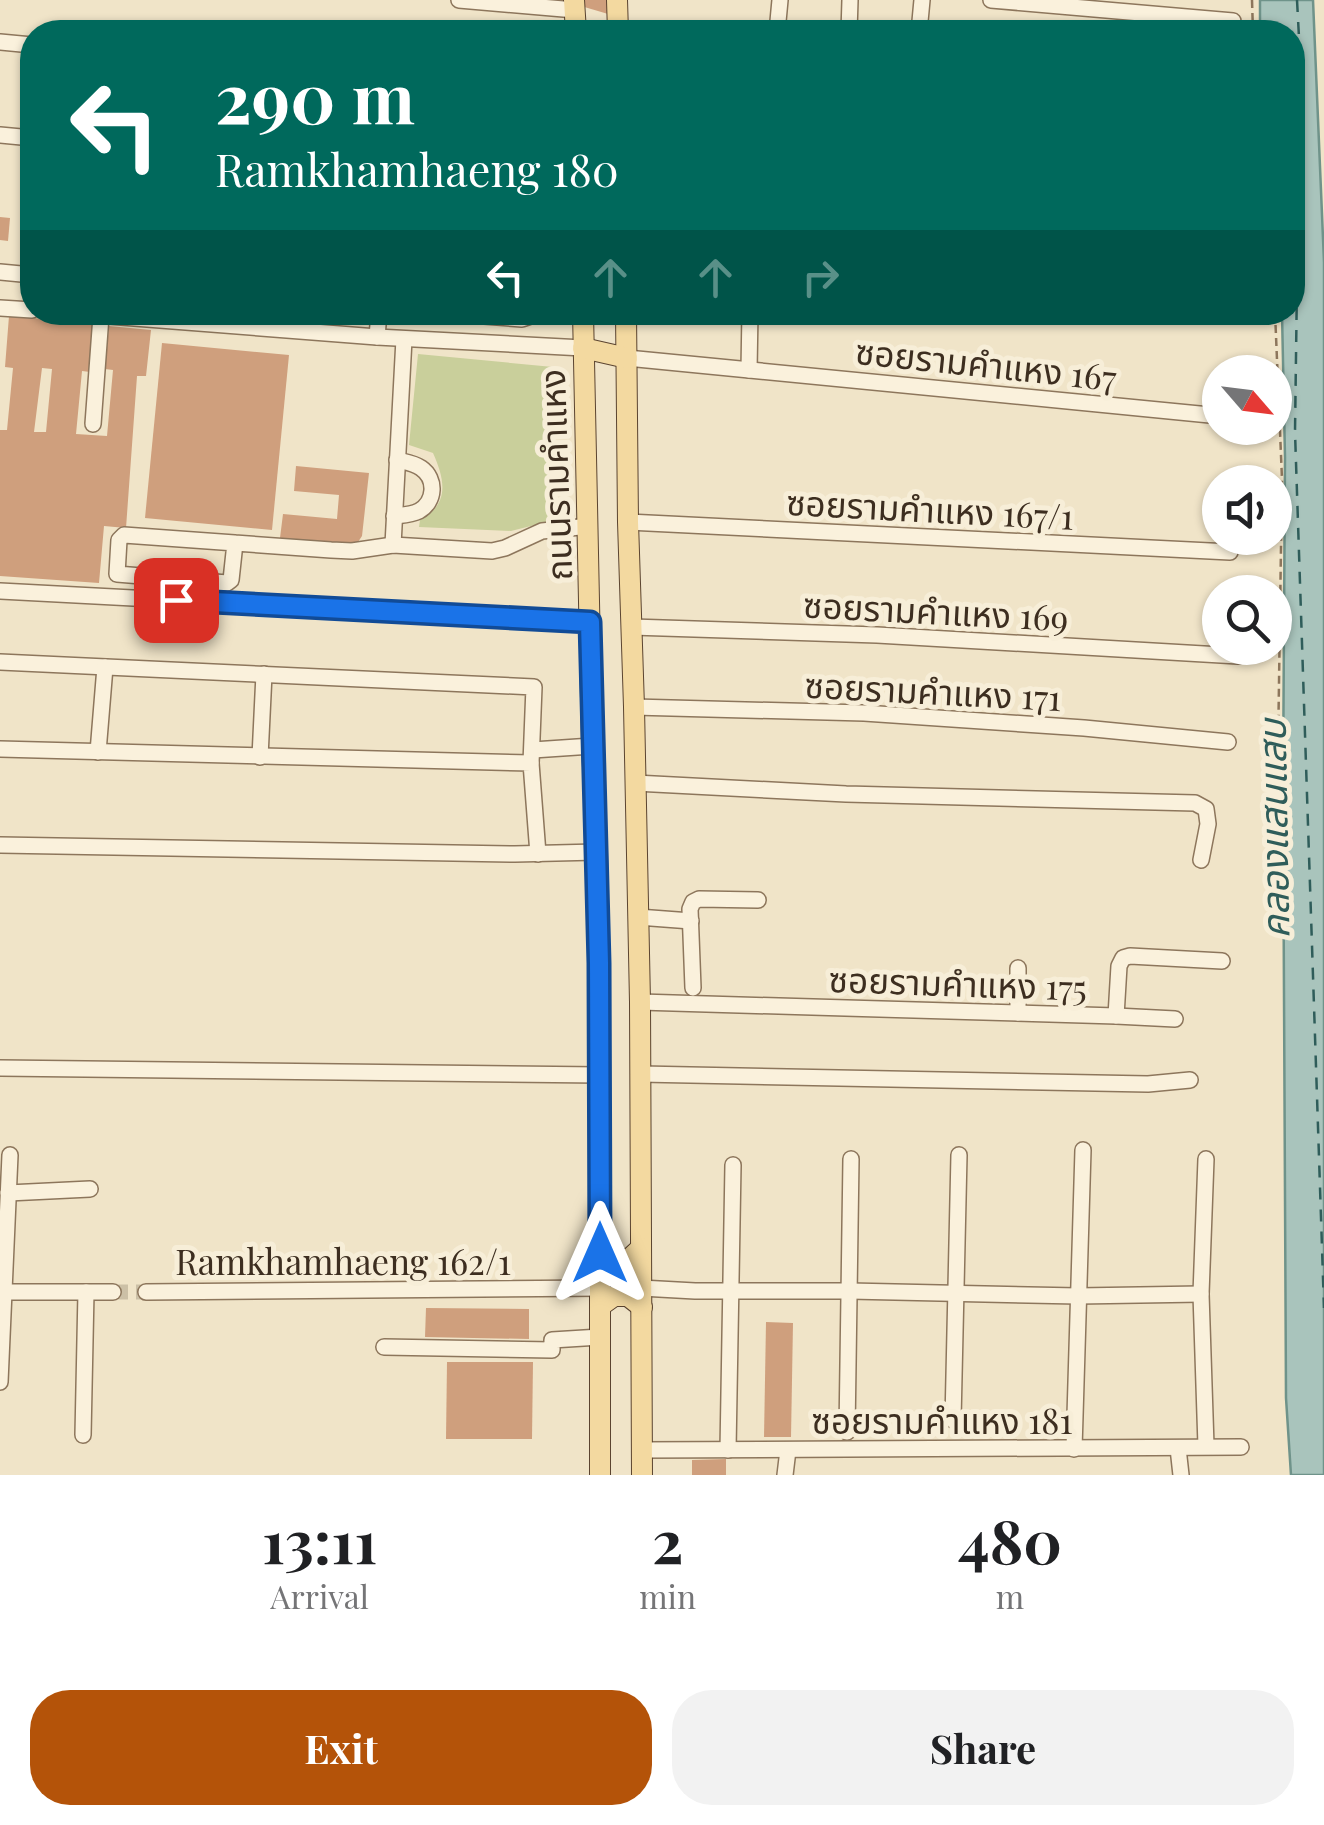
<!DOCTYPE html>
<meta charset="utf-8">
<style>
body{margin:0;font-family:"Playfair Display","Noto Sans Thai",serif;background:#f2f2f2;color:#202124;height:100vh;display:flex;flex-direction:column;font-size:38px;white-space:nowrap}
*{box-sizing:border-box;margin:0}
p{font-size:32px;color:#757577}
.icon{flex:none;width:55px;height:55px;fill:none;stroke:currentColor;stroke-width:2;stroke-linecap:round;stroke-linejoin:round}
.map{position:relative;height:1475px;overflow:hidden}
.panel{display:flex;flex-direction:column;background:#fff;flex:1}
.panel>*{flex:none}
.top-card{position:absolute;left:20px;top:20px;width:1285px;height:305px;border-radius:40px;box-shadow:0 2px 8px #0004;background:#00695c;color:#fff;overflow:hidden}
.needle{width:65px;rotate:118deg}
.tools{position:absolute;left:1202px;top:355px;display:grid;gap:20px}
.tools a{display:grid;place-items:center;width:90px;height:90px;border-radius:50%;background:#fff;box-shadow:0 2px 8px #0004;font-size:50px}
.pin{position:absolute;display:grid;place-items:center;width:85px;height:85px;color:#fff;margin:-42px;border-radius:20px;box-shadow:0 5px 15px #0006}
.me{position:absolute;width:110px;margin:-55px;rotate:0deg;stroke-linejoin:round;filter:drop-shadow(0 0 8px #0008)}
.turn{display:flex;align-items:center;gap:35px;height:210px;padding:0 30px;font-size:45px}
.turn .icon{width:130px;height:130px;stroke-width:2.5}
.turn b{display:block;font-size:70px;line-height:85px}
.lanes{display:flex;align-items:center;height:95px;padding:0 30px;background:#0003;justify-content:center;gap:50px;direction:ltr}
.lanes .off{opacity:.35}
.eta{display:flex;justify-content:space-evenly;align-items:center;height:170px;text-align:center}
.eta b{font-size:60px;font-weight:700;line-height:70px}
.button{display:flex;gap:20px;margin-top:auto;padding:20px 30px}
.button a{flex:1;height:115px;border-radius:40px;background:#b45309;color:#fff;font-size:40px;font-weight:700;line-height:115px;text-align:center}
.button a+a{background:#f2f2f2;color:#202124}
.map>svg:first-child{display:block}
.green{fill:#c9cf9b}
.water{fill:#a9c4bc;stroke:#6f938a;stroke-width:2.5}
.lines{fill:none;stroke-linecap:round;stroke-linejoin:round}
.ferry{stroke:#2f5d5a;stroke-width:2.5;stroke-dasharray:12 10;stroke-linecap:butt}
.building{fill:#cf9f7d;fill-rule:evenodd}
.minor-tunnel{stroke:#ccc0a6;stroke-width:15;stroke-dasharray:15 8;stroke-linecap:butt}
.minor-casing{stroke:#8d765c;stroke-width:18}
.major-casing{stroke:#5b4430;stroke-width:22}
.path{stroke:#8d765c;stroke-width:2.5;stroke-dasharray:8 5;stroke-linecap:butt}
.minor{stroke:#faf1dc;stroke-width:15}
.major{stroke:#f3d9a0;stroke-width:20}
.route-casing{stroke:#114b97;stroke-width:25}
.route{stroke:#1a73e8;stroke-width:18}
.labels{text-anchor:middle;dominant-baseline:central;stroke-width:10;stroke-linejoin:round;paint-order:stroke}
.street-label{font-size:35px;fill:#3d2e20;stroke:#f7eed8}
.water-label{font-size:38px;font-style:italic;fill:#2f5d5a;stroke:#f7eed8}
</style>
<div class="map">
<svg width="1324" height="1475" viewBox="0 0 1324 1475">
<rect width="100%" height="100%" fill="#f0e4c8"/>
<path class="green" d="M 418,354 L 553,367 L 555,520 L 511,531 L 419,527 L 420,520 C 450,504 445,480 433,453 L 409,445 Z"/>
<polygon class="water" points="1260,0 1313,0 1324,262 1324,1475 1291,1475 1286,1398 1283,791 1285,457 1282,313 1292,312 1292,32 1260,32"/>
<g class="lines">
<polyline class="ferry" points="1297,0 1300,56 1295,432 1324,1308"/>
</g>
<g class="building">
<polygon points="581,0 624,0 625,19 581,6"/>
<polygon points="0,217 10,218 8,241 0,240"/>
<polygon points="27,218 32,219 32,241 25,241"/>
<path d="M 9,316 L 94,323 L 90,372 L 82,371 L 76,434 L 107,436 L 113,370 L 105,369 L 109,326 L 151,330 L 146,376 L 137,376 L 126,528 L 104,526 L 99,583 L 0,576 L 0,430 L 7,430 L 13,368 L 5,367 ZM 42,368 L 52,369 L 46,432 L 34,432 Z"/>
<polygon points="162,343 289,355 272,530 145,518"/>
<polygon points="296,466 369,473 362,536 356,545 280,538 283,514 337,519 339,495 294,491"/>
<polygon points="426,1308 529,1309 529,1339 425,1337"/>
<polygon points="766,1322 793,1323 791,1437 764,1437"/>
<polygon points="447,1362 533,1362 532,1439 446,1439"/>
<polygon points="726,1459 726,1475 692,1475 692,1460"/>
</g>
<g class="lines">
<polyline class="minor-tunnel" points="113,1292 146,1292"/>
<g class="minor-casing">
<g id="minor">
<polyline points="459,0 575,10"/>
<polyline points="991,0 1233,21"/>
<polyline points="777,32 780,0"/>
<polyline points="849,32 850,0"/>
<polyline points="919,32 922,0"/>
<polyline points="0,42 32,45"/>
<polyline points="0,135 32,138"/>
<polyline points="0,272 32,275"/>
<polyline points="0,308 32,310"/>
<polyline points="57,312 377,337 583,348"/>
<polyline points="431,312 522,319 528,317 530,312"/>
<polyline points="377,337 379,312"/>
<polyline points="627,358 1220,416"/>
<polyline points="749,370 750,312"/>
<polyline points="93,424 101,316"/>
<path d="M 394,516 C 403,515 411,515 419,511 C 435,502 437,479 421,468 C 414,463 405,462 397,460"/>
<polyline points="628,522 1230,552"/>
<polyline points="235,543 231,580 227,583 117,574 119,540 124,535 331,550 352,551 393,545 492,551 505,548 542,531 589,526"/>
<polyline points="393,545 404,339"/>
<polyline points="0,591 590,622"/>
<polyline points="632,627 877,635 1238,656"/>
<polyline points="0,662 534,687 531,763"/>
<polyline points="634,707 864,713 1084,728 1228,742"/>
<polyline points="0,749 531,763 538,854"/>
<polyline points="533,750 592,746"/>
<polyline points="98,752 105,667"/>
<polyline points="260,757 264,674"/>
<polyline points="635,783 846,794 1195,803 1206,809 1208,824 1201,860"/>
<polyline points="0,845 515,854 597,852"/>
<polyline points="638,917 691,921"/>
<polyline points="693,988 690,909 693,902 699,899 758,900"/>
<polyline points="640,1002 1116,1016 1119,966 1123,958 1130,956 1222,961"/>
<polyline points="1018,1013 1018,968"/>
<polyline points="1116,1016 1175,1019"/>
<polyline points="0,1068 600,1075"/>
<polyline points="641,1074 1148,1084 1190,1080"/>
<polyline points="1206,1159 1201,1294 1206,1446"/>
<polyline points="8,1193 90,1189"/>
<polyline points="641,1288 695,1291 850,1291 1078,1296 1201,1294"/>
<polyline points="0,1292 113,1292"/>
<polyline points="146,1292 600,1288"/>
<polyline points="384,1347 552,1350 552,1340 600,1337"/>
<polyline points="0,1382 10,1155"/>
<polyline points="953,1420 959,1155"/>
<polyline points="847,1432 851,1159"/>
<polyline points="83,1435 86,1292"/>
<polyline points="1178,1448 1181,1475"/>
<polyline points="1074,1449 1083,1150"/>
<polyline points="642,1450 1241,1447"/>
<polyline points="728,1450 733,1165"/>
<polyline points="785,1475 788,1450"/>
</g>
</g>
<g class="major-casing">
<g id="major">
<polyline points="574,0 576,32"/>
<polyline points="617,0 618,32"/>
<polyline points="583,312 592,746 597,852 600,1075 600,1475"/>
<polyline points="626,312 628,522 634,707 640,1002 642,1475"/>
<polyline points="583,348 627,358"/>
<polyline points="600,1253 614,1262 627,1261 641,1248"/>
<polyline points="600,1306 614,1296 628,1296 642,1307"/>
</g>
</g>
<g class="path">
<polyline points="1252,0 1253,32"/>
<polyline points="1275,312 1282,479 1278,751"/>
</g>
<use href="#minor" class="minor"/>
<use href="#major" class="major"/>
</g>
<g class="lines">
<g class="route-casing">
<polyline id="route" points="176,600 590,622 599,963 600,1253"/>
</g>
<use href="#route" class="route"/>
</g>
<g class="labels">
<g class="street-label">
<text transform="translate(986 363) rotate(6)">ซอยรามคำแหง 167</text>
<text transform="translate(554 475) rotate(-92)">ถนนรามคำแหง</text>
<text transform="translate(930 508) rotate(3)">ซอยรามคำแหง 167/1</text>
<text transform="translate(936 610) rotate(3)">ซอยรามคำแหง 169</text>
<text transform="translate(933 690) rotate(3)">ซอยรามคำแหง 171</text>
<text transform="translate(958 982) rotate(2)">ซอยรามคำแหง 175</text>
<text x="343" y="1260">Ramkhamhaeng 162/1</text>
<text x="942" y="1419">ซอยรามคำแหง 181</text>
</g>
<g class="water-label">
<text transform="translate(1272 829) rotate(-91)">คลองแสนแสบ</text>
</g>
</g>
</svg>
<div class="tools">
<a><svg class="needle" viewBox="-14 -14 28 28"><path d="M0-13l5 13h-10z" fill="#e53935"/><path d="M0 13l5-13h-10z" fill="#757577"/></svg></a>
<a><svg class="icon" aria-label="sound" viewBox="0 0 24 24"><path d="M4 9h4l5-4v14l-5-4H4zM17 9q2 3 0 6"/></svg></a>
<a><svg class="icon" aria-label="search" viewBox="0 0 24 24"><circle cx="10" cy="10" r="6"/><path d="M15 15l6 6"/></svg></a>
</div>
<div class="pin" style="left:176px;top:600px;background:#d93025"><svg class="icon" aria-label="arrive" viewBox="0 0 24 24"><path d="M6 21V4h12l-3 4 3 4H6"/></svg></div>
<svg class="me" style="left:600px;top:1253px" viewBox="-20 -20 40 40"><path d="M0-17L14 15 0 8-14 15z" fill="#1a73e8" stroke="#fff" stroke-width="4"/></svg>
<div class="top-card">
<div class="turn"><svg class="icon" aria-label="left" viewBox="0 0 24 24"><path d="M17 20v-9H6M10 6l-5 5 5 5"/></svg><div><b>290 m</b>Ramkhamhaeng 180</div></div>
<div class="lanes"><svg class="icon" aria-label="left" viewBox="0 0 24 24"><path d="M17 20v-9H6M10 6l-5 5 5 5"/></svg><svg class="icon off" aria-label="ahead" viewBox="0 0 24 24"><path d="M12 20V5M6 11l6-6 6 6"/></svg><svg class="icon off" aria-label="ahead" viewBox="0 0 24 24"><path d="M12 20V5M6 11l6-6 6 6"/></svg><svg class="icon off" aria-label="right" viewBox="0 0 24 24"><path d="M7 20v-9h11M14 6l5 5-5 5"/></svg></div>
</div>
</div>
<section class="panel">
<div class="eta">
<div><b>13:11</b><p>Arrival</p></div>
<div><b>2</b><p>min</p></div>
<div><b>480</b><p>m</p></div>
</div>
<div class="button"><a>Exit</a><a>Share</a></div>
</section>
